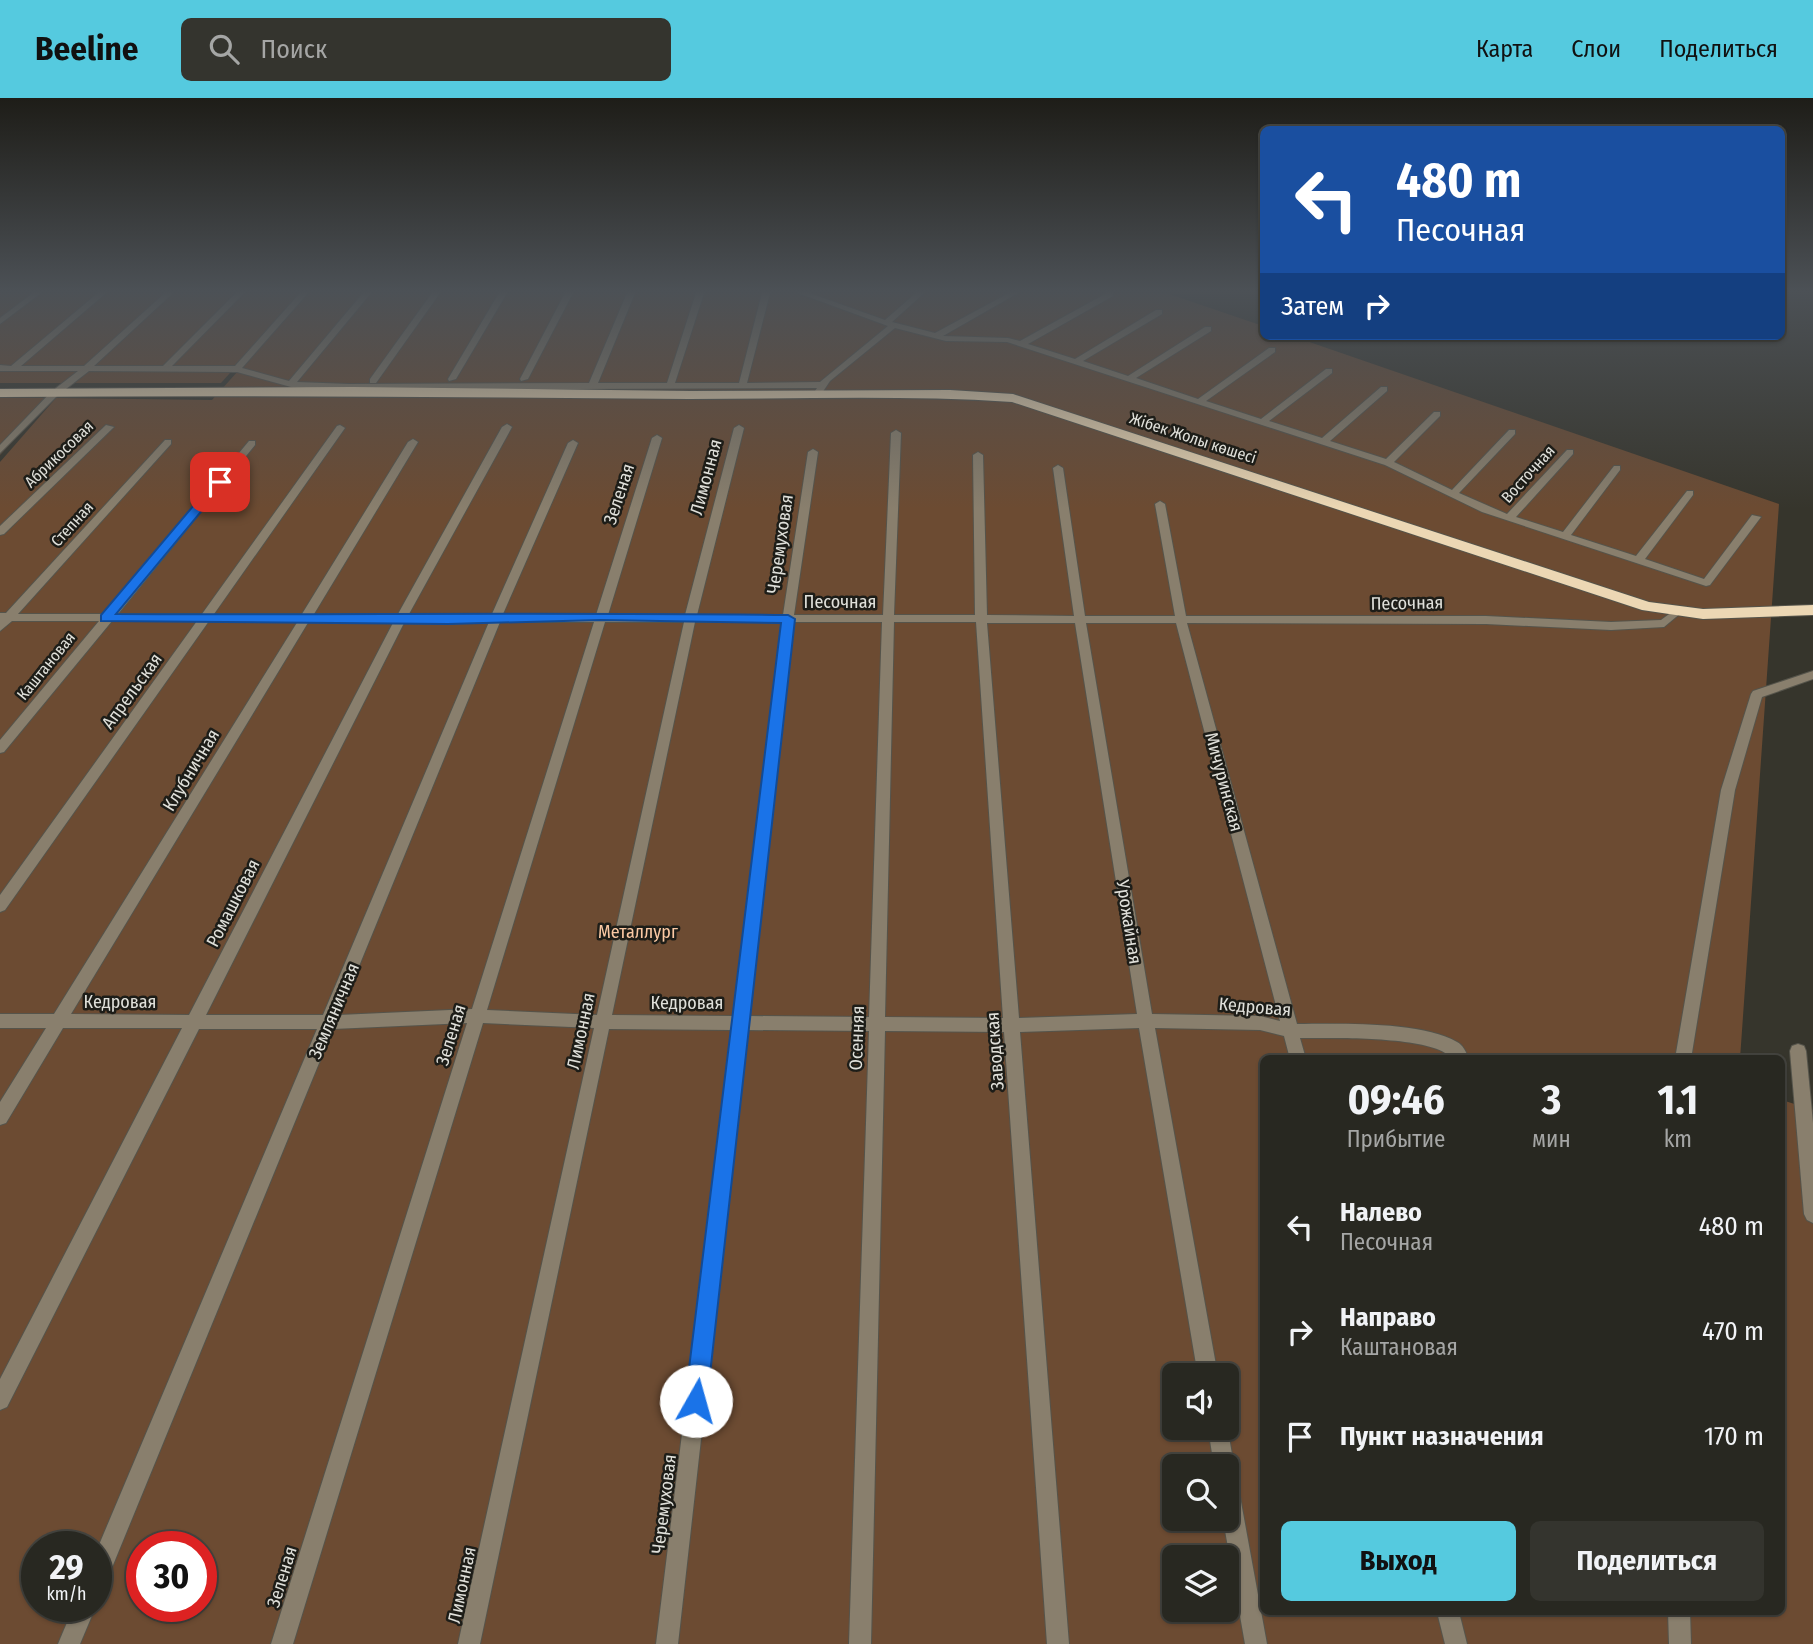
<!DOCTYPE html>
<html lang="ru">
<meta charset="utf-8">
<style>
body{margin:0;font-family:"Fira Sans Condensed",sans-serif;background:#34342e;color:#f1f3f6;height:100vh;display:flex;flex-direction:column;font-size:26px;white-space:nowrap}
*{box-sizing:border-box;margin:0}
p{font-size:23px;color:#a5a6a5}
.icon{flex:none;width:38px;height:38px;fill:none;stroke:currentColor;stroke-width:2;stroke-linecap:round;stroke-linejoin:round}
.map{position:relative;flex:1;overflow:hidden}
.details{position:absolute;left:1260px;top:957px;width:525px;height:560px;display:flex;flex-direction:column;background:#282821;border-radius:10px;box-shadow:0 2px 5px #0004,0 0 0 2px #44443f}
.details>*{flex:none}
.hud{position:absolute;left:1260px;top:28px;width:525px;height:214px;border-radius:10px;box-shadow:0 2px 5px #0004,0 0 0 2px #44443f;background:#1a4fa0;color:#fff;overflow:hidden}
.buttons{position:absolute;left:1162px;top:1265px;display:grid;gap:14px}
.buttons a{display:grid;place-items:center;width:77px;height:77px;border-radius:10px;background:#282821;box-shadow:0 2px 5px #0004,0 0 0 2px #44443f;font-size:35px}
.speed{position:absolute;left:21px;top:1433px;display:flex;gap:14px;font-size:35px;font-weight:700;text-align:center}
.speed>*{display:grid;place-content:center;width:91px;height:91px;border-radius:50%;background:#282821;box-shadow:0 2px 5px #0004,0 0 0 2px #44443f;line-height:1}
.speed small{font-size:18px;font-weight:400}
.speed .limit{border:10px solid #d22;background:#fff;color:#111}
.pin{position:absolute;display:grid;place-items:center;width:60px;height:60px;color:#fff;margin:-30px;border-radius:14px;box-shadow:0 4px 10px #0006}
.me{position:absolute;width:77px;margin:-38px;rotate:7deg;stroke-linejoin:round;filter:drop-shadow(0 0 5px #0008)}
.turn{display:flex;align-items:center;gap:24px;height:147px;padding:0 21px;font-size:32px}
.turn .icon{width:91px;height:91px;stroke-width:2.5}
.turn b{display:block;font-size:49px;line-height:60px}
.then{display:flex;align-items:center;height:66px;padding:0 21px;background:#0003;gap:14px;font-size:26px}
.eta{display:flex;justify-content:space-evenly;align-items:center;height:119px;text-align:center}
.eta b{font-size:42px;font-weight:700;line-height:49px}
.action{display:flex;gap:14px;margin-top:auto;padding:14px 21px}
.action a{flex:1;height:80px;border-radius:10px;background:#55cadf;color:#111;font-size:28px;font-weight:700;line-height:80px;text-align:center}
.action a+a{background:#34342e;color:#f1f3f6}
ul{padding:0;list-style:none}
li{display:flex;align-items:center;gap:21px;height:105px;padding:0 21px}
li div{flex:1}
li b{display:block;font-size:26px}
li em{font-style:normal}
header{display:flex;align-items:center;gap:42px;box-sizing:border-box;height:98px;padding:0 35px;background:#55cadf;color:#111}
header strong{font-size:33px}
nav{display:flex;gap:38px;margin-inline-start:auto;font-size:24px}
.search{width:490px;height:63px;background:#34342e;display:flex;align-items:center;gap:18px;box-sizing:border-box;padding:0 24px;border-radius:10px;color:#a5a6a5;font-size:26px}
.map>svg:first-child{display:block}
.green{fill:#6c4b32;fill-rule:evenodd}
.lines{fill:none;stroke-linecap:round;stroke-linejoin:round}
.minor-casing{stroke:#55544b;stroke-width:2}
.trunk-casing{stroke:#55544b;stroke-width:2}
.minor{fill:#897f6d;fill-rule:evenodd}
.trunk{fill:#ecd7b4;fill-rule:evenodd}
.route{fill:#1a73e8;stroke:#114b97;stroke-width:2}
.labels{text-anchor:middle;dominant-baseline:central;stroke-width:5;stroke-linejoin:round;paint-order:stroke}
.far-street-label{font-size:16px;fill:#e0e0da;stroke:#1d1d18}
.street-label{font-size:18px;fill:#e0e0da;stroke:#1d1d18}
.park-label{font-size:18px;fill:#fbc9a4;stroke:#1d1d18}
</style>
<header>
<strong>Beeline</strong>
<div class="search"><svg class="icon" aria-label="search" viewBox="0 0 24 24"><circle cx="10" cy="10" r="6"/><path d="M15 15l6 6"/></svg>Поиск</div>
<nav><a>Карта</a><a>Слои</a><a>Поделиться</a></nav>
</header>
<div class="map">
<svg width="1813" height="1546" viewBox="0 0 1813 1546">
<rect width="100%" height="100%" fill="#36352c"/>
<g class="green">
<polygon points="0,195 302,195 221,285 0,285"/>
<path d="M 308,195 L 1166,195 L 1263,228 L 1264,238 L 1292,238 L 1779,406 L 1740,961 L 1264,961 L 1264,1514 L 1782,1514 L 1782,1002 L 1813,1012 L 1813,1546 L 0,1546 L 0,364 L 56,300 L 212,302 ZM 1174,1278 L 1227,1278 L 1227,1330 L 1174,1330 ZM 1174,1368 L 1227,1368 L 1227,1421 L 1174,1421 ZM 37,1449 L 96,1449 L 96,1508 L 37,1508 ZM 142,1449 L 201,1449 L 201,1508 L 142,1508 ZM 1174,1460 L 1227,1460 L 1227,1512 L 1174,1512 Z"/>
<polygon points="0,300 53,300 0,357"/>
</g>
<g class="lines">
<g class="minor-casing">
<g id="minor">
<polygon points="33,195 41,195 0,226 0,220"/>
<polygon points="98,195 106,195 21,268 84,268 165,195 173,195 94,268 163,268 236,195 244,195 172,268 235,268 300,195 308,195 242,270 289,283 363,195 371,195 297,284 349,286 589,285 627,195 635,195 598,285 667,285 696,195 704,195 675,285 739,285 762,195 770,195 747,285 820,284 888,228 798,195 809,195 885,222 916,195 924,195 892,224 935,235 1009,195 1018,195 943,238 1008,240 1020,243 1107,195 1113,195 1113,198 1028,246 1075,261 1156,212 1162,212 1162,216 1083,263 1128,278 1205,229 1211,229 1211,233 1136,280 1198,301 1269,250 1275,250 1275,254 1206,303 1261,321 1326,271 1332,271 1332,275 1269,323 1322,340 1381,289 1387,289 1387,293 1330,343 1386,361 1434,314 1440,314 1440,318 1394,364 1452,392 1509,332 1515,332 1515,336 1459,395 1507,416 1567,352 1573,352 1573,356 1516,419 1563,434 1614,368 1620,368 1620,372 1571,437 1636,458 1687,393 1693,393 1693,397 1645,461 1704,481 1752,417 1761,419 1710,487 1706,488 1482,414 1385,367 1007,244 946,243 895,230 830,283 822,295 819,296 815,293 817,290 349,292 291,289 237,274 89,273 57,298 0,355 0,347 51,294 78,273 0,273 0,267 11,268"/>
<polygon points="432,195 440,195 376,285 370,285 370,281"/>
<polygon points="499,195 507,195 456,281 449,283 448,281"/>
<polygon points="565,195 573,195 528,281 521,283 520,281"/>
<path d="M 507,326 L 512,329 L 409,516 L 492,516 L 568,345 L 573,342 L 578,345 L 503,516 L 596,517 L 652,340 L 657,337 L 662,340 L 608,517 L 685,517 L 734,330 L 739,327 L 744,330 L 697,517 L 783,517 L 808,354 L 813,351 L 818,354 L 794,517 L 883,517 L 891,335 L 896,332 L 901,335 L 894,517 L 975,517 L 973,357 L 978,354 L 983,357 L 987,517 L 1074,518 L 1053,370 L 1058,367 L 1063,370 L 1085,518 L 1175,518 L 1155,406 L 1160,403 L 1165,406 L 1186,518 L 1486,518 L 1611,524 L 1661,522 L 1676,511 L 1682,514 L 1664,529 L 1611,532 L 1486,526 L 1187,525 L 1297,926 C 1338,926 1421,923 1457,944 C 1463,947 1466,954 1469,961 L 1452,961 C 1437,937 1329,940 1300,940 L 1306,961 L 1290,961 L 1284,938 L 1260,932 L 1155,930 L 1218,1278 L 1198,1278 L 1139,930 L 1020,934 L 1069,1546 L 1047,1546 L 1004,934 L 885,933 L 871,1546 L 849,1546 L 869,933 L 747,932 L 678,1546 L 656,1546 L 732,932 L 609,931 L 480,1546 L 458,1546 L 594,930 L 483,925 L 293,1546 L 271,1546 L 467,925 L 333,931 L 104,1489 L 96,1492 L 96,1454 L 317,931 L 199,931 L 7,1309 L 0,1312 L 0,1281 L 182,930 L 63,930 L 6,1025 L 0,1027 L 0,1004 L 46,930 L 0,930 L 0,916 L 54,916 L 298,523 L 209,523 L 5,812 L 0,814 L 0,797 L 197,523 L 112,523 L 4,654 L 0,655 L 0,642 L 99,523 L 12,523 L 0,533 L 0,515 L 6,515 L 165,342 L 171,342 L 171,346 L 18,516 L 105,516 L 249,343 L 255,343 L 255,347 L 118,516 L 202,516 L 337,328 L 340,327 L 345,330 L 214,516 L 302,516 L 408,344 L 413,341 L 418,344 L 314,516 L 398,516 L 502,329 ZM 309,523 L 394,523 L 189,917 L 71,916 ZM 405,523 L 489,524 L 323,917 L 206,917 ZM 500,524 L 594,524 L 472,911 L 339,917 ZM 605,524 L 684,524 L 597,917 L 487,912 ZM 695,524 L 782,524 L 733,918 L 612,917 ZM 793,524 L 882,524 L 869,919 L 749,918 ZM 894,524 L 976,524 L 1003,920 L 885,919 ZM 987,525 L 1075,525 L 1137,916 L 1019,920 ZM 1086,525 L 1176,525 L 1280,923 L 1260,918 L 1152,916 Z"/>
<polygon points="106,327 114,329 4,436 0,437 0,428"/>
<polygon points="1813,573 1813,581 1762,599 1735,692 1691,961 1675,961 1721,692 1751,596 1753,593"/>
<polygon points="1798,946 1804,948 1806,953 1813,1025 1813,1125 1807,1122 1804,1116 1790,953 1792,948"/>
<polygon points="1227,1327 1234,1368 1232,1374 1237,1382 1267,1546 1245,1546 1223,1421 1227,1421 1227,1368 1214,1368 1208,1330 1227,1330"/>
<polygon points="74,1508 96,1508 80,1546 58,1546"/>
<polygon points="1437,1514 1459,1514 1467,1546 1445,1546"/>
<polygon points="1668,1514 1690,1514 1691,1546 1669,1546"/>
</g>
</g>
<g class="trunk-casing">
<path id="trunk" d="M 353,289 L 690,293 L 950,292 L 1013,296 L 1649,504 L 1703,511 L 1813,507 L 1813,517 L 1703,521 L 1642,512 L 1012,304 C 904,297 796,301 689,301 C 459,299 230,297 0,299 L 0,291 Z"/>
</g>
<use href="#minor" class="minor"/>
<use href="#trunk" class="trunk"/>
</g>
<linearGradient id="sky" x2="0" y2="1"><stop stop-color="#1e1d18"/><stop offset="0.47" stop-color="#4c5156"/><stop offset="1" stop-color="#4c5156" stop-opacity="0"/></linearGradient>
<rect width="1813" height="411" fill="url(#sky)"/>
<path class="route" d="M 220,380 L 224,381 L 224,386 L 116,516 C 340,517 564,514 788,517 L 795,521 L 707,1303 L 704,1311 L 696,1314 L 688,1311 L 685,1303 L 781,525 L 600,522 L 448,526 L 101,523 L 101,517 L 216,381 Z"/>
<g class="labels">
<g class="far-street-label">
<text transform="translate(1193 340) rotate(18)">Жібек Жолы көшесі</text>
<text transform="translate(59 356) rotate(-44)">Абрикосовая</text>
<text transform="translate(1528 376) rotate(-48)">Восточная</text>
<text transform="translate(72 426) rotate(-48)">Степная</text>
<text transform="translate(46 568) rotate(-51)">Каштановая</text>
</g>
<g class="street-label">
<text transform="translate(706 379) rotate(-75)">Лимонная</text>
<text transform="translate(619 396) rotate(-72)">Зеленая</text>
<text transform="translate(780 446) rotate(-82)">Черемуховая</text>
<text x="840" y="504">Песочная</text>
<text transform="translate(1407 505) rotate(-1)">Песочная</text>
<text transform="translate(132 593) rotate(-54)">Апрельская</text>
<text transform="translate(191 672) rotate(-59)">Клубничная</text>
<text transform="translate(1224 684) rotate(75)">Мичуринская</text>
<text transform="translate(233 805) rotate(-63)">Ромашковая</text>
<text transform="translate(1129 824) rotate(81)">Урожайная</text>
<text x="120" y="904">Кедровая</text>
<text x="687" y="905">Кедровая</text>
<text transform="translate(1255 909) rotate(5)">Кедровая</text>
<text transform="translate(334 913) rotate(-67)">Земляничная</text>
<text transform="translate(581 933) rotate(-78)">Лимонная</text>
<text transform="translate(451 937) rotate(-73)">Зеленая</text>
<text transform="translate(857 940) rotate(-88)">Осенняя</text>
<text transform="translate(995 953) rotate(-94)">Заводская</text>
<text transform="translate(664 1406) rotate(-83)">Черемуховая</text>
<text transform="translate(282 1479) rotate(-73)">Зеленая</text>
<text transform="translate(462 1487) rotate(-78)">Лимонная</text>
</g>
<g class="park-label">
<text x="638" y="834">Металлург</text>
</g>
</g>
</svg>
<div class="buttons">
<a><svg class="icon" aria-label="sound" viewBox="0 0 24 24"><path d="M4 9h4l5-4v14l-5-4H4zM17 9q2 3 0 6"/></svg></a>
<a><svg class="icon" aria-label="search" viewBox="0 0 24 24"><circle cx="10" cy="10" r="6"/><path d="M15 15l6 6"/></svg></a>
<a><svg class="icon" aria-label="layers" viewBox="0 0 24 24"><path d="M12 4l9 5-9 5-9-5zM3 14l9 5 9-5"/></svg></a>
</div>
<div class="speed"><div>29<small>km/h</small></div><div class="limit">30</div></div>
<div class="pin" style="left:220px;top:384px;background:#d93025"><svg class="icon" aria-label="arrive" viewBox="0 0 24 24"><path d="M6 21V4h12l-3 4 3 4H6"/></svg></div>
<svg class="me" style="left:696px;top:1303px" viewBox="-20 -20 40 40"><circle r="19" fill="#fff"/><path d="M0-13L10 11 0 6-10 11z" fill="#1a73e8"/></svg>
<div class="hud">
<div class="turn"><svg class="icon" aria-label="left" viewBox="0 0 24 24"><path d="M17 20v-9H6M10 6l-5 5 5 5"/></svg><div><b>480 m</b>Песочная</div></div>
<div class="then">Затем<svg class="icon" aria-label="right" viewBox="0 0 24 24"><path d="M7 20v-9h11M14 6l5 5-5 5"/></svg></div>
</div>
<section class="details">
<div class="eta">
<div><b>09:46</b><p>Прибытие</p></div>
<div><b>3</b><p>мин</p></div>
<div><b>1.1</b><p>km</p></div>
</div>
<ul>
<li><svg class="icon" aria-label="left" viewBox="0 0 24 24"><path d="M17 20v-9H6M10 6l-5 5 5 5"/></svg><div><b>Налево</b><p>Песочная</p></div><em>480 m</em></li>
<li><svg class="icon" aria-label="right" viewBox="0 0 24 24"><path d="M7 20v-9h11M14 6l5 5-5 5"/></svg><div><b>Направо</b><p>Каштановая</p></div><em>470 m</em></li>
<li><svg class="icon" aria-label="arrive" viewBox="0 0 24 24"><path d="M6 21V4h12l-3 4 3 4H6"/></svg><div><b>Пункт назначения</b></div><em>170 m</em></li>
</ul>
<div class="action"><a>Выход</a><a>Поделиться</a></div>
</section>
</div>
